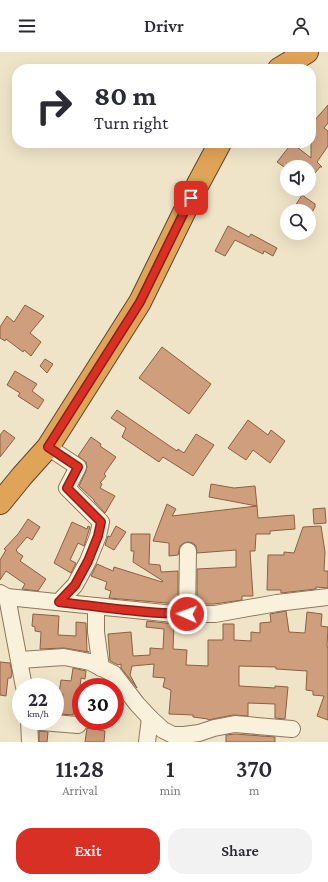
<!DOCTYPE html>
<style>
body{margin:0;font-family:"Crimson Pro",serif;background:#f2f2f3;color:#2b2b33;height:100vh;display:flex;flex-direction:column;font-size:15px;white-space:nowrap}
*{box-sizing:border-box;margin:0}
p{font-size:13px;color:#7c7c81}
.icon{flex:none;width:22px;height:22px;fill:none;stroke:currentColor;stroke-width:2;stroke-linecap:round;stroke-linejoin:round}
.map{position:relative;height:690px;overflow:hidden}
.sheet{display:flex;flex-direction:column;background:#fff;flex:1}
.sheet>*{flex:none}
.guide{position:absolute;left:12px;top:12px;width:304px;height:84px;border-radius:16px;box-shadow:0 4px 16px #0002;background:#fff;color:#2b2b33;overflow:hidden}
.buttons{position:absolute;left:280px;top:108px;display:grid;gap:8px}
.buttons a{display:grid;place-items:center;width:36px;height:36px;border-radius:50%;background:#fff;box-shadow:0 4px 16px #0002;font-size:20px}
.speed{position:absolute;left:12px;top:626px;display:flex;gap:8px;font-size:20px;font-weight:700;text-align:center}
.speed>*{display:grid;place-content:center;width:52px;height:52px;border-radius:50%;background:#fff;box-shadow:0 4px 16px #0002;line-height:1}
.speed small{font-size:10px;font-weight:400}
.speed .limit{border:6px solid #d22;background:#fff;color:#111}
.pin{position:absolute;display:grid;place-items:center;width:34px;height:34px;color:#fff;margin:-17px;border-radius:8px;box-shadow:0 2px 6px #0006}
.me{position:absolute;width:44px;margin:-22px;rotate:272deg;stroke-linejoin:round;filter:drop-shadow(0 0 3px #0008)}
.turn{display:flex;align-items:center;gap:14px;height:84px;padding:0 16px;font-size:18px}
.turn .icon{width:52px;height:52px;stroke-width:2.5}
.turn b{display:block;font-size:28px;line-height:34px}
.eta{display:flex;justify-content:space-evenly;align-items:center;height:68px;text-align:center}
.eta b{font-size:24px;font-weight:600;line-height:28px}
.button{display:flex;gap:8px;margin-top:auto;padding:8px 16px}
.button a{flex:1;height:46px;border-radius:16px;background:#d93025;color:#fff;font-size:16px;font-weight:600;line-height:46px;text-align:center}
.button a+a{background:#f2f2f3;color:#2b2b33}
header{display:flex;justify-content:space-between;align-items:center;height:52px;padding:0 16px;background:#fff;font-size:18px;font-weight:600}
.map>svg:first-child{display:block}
.building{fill:#cf9f7d;stroke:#8d5f41}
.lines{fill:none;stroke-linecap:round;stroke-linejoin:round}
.minor-casing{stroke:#8d765c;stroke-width:18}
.highway-casing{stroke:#5b4430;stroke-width:24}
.minor{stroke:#faf1dc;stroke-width:16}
.highway{stroke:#e0a458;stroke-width:22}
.route-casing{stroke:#8d1f18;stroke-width:10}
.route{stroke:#d93025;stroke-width:7}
</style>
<header><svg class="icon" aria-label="menu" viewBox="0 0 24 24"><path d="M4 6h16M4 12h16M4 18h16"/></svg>Drivr<svg class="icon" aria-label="person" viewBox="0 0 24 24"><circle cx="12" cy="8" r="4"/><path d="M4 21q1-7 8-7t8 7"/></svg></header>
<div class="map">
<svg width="328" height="690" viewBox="0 0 328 690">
<rect width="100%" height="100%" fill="#f0e4c8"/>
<g class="building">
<polygon points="328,53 328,71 324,76 328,79 328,94 317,110 322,115 320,115 309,128 309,115 284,115 277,110 292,91 311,106 311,67 314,69"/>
<polygon points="302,143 315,152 315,155 311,162 309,161 309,159 292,159"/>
<polygon points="228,174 249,185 251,182 277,196 273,204 264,199 263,202 235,188 225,204 215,199"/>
<polygon points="25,253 44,264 30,281 41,290 31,304 24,298 23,300 6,287 5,289 0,286 0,275 7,264 14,270"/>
<polygon points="162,295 211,332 189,362 139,326"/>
<polygon points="45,307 53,312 47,321 40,314"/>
<polygon points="15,319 37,332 32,339 44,348 38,357 18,344 20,341 7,333"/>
<polygon points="117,358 177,399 178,397 184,401 196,382 214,393 193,424 163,405 159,410 122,385 126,376 111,366"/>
<polygon points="248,368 268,383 271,378 285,389 270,411 253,398 246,408 228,396"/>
<polygon points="4,378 15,386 0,405 0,383"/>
<polygon points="91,385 101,392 100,394 116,405 104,422 106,424 100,431 102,432 100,436 115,444 105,461 94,449 94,448 79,434 86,419 87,415 86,410 78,404"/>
<polygon points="211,432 234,436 255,434 257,454 209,445"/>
<polygon points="167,452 176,457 172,464 257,454 258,466 294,463 295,477 270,479 270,482 256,482 255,499 250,499 253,544 242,544 242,548 214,552 197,552 197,517 236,515 236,498 197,501 196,494 193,491 188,490 184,491 180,494 178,503 169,504 169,491 153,489"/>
<polygon points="325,456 326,471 314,472 313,457"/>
<polygon points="28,467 40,475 32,488 27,485 16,498 17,499 17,500 23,504 20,509 46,527 38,539 22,537 25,532 6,519 0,528 0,508 6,498 4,497 18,482"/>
<polygon points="72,470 87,477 88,474 90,475 84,494 78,491 70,508 76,511 71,521 54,511"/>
<polygon points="116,474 126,480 114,498 105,493 108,484 110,485"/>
<polygon points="321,474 325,500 324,519 328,519 328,536 316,535 316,537 281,541 281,538 267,538 268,503 284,503 284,500 294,501 303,475"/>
<polygon points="131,482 150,482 149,512 160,513 161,520 178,519 178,552 109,546 111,539 105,537 107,530 91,524 97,512 113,519 114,515 162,530 163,529 133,510 134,499 131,499"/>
<polygon points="286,559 289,580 305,581 307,560 322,562 321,574 328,575 327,595 328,595 328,668 317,664 324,644 313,643 313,639 306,638 307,619 276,617 276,615 239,614 239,634 275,636 275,634 288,635 285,667 275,666 275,652 248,651 248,664 233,663 208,668 208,667 193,665 193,663 169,662 171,638 163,635 165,626 153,625 154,612 132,614 130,623 137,636 121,616 121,612 118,613 110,609 108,582 131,580 133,604 150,603 150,596 163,597 164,577 146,575 147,569 174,572 173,597 187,598 186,613 208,614 208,588 223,588 223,572 234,572 234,588 251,589 251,580 260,581 260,571 271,570 270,562"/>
<polygon points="33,562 59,564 58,583 76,584 76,570 86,571 87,599 89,600 64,596 40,597 41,580 35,579 35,575 32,574"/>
<polygon points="0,610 10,611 12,621 11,626 8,626 6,644 0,643"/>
<polygon points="73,616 86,619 85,627 81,626 79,644 76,644 73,663 60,662 63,642 59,642 61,628 71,629"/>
<polygon points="87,676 105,679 104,690 85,690"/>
<polygon points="39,679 48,680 47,690 39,690"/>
<polygon points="235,682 275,685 275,690 226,690 226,683"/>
</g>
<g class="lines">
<g class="minor-casing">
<g id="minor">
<polyline points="48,395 78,415 67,436 101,470 98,484 88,509 75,533 59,550"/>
<polyline points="0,541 7,545 174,562 215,562 277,551 328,545"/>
<polyline points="7,545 24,635"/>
<polyline points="96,554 96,580 101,616"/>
<polyline points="187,562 188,499"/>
<polyline points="20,608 64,605 90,610 114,622 137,652 150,666 163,678 173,683 184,683 199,681 214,676 235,672 292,677"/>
<polyline points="29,669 78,673"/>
<polyline points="29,669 30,690"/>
<polyline points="147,690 150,666"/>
</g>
</g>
<g class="highway-casing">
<g id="highway">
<polyline points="279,17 307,0"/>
<polyline points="0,451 22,424 48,395 140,250 198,132 220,91"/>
</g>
</g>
<use href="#minor" class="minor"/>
<use href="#highway" class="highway"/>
</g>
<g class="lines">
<g class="route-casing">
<path id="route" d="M 187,562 C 145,562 102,555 59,550 L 75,533 L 88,509 L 98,484 L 101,470 L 67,436 L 78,415 L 48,395 L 140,250 L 191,146"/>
</g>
<use href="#route" class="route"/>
</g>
</svg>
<div class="buttons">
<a><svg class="icon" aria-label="sound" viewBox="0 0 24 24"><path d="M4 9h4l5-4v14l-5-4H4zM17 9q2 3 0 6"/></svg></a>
<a><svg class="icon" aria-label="search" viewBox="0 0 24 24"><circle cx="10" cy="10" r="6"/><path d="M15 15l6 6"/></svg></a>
</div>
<div class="speed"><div>22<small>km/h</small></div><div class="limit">30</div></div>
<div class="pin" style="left:191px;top:146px;background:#d93025"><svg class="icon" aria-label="arrive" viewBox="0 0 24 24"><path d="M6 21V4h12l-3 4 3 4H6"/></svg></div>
<svg class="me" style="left:187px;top:562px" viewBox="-20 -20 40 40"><circle r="17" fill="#d93025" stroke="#fff" stroke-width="3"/><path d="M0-11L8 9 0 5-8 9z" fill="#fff"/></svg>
<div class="guide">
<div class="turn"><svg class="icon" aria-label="right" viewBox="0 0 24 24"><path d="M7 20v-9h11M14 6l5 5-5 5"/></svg><div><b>80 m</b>Turn right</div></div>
</div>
</div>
<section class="sheet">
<div class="eta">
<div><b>11:28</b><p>Arrival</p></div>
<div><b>1</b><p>min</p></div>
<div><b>370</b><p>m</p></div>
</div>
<div class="button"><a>Exit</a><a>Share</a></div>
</section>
